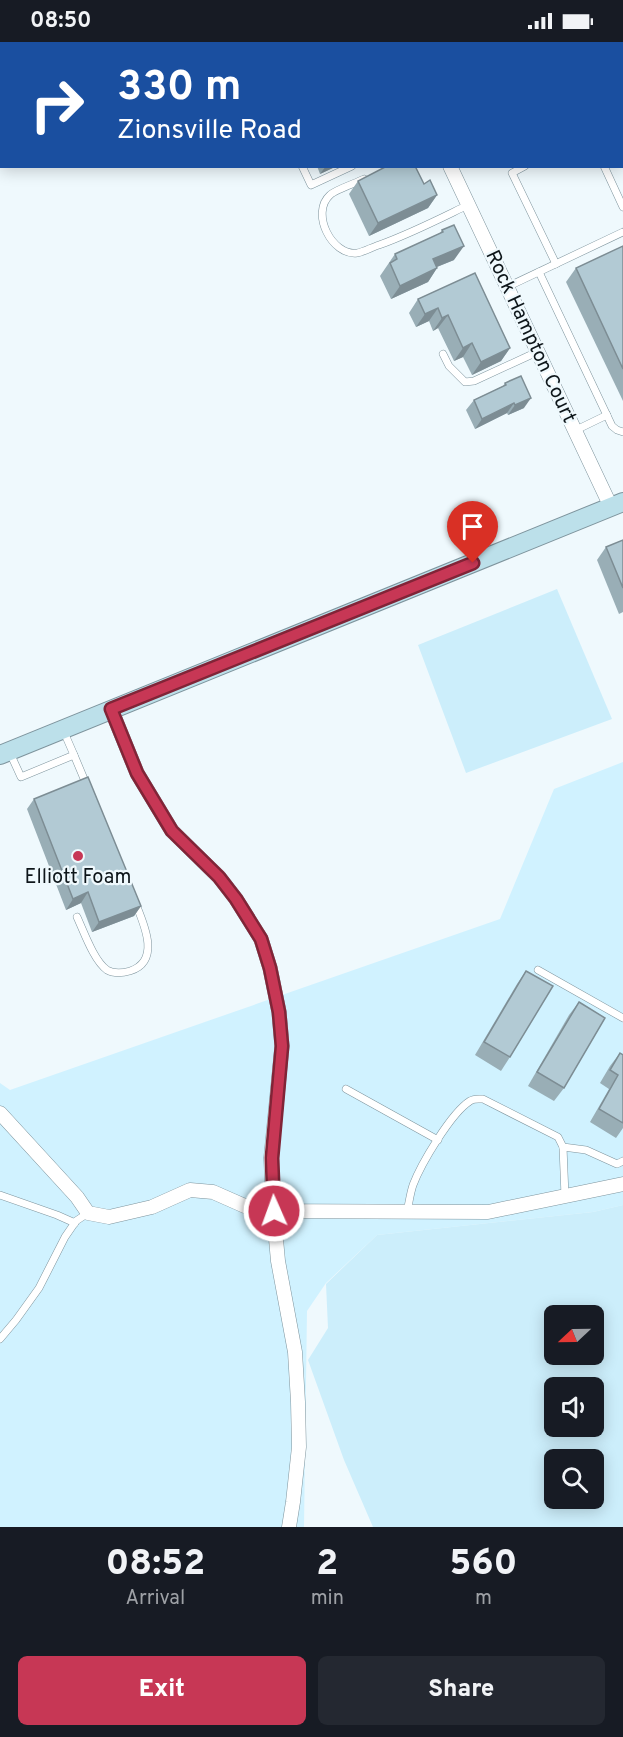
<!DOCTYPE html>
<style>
body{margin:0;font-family:Overpass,sans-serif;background:#242831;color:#f1f3f6;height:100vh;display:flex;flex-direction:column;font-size:22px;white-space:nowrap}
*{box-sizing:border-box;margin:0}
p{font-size:20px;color:#9ea1a6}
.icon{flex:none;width:33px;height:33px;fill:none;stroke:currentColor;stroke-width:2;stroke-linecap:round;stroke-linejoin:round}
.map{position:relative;height:1485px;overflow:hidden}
.side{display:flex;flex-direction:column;background:#171b24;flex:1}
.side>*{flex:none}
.hud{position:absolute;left:0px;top:0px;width:624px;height:126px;box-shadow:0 3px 15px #0003;background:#1a4fa0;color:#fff;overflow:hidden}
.needle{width:39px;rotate:248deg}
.fabs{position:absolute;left:544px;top:1263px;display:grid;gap:12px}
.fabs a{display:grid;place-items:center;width:60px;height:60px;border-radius:9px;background:#171b24;box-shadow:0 3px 15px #0003;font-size:30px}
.pin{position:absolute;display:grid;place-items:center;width:51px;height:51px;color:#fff;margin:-62px -26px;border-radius:50% 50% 50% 0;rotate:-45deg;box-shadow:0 0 6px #0007}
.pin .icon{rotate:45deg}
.me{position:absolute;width:66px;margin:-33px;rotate:358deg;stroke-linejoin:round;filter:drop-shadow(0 0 4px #0008)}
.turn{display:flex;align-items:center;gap:21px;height:126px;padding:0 18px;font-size:27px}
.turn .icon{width:78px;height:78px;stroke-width:2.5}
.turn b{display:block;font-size:42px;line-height:51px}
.eta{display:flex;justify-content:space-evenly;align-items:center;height:102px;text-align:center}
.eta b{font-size:36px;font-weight:800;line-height:42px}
.primary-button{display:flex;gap:12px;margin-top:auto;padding:12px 18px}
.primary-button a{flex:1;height:69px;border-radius:9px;background:#c73755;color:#fff;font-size:24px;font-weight:800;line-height:69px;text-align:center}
.primary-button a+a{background:#242831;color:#f1f3f6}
.status{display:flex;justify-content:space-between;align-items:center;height:42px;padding:0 30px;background:#171b24;direction:ltr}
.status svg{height:16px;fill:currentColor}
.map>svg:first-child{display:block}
.built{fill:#d0f2ff}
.green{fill:#cceefb;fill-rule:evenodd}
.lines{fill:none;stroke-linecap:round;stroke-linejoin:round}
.service-casing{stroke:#7e949d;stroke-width:8}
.minor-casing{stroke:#7e949d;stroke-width:15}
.secondary-casing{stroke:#7e949d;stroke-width:20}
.service{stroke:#fff;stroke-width:7}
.minor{stroke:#fff;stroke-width:14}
.secondary{stroke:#bce0ea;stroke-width:18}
.wall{fill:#99aeb6}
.shaded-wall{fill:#7d8d94}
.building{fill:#b2cad4;stroke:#7d8d94;stroke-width:1.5}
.route-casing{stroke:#812437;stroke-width:15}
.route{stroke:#c73755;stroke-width:10}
.poi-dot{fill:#c73755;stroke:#eff9fd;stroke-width:2}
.labels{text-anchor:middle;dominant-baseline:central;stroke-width:4.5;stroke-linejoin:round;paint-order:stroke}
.street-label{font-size:20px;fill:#0e161a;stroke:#eff9fd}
.poi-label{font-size:20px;fill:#0e161a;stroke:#eff9fd}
</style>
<div class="status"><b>08:50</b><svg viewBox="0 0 49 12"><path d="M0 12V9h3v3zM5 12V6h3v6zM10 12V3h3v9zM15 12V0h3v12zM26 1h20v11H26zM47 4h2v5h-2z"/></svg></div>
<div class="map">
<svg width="623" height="1485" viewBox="0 0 623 1485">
<rect width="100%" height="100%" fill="#eff9fd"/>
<polygon class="built" points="623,720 623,1163 593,1170 377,1193 326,1241 307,1269 304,1485 0,1485 0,1041 10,1048 500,877 554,747"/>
<g class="green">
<polygon points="557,547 612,677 466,731 418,603"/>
<path d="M 623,1163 L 623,1485 L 373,1485 L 344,1418 L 308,1318 L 328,1286 L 326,1242 L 377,1193 L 593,1170 ZM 555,1274 L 594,1274 L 594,1312 L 555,1312 ZM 555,1346 L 594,1346 L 594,1384 L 555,1384 ZM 555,1418 L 594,1418 L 594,1456 L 555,1456 Z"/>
</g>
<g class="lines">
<g class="service-casing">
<g id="service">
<polyline points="594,0 598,0"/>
<polyline points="302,124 311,143 352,124"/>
<polyline points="525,124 512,131 556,222"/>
<polyline points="604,124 623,165"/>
<path d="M 364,137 C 356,141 335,148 330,153 C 310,171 332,214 357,211 C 364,210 372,205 379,203 C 410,192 439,177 468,163"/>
<polyline points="539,230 612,384 617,388 623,390"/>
<polyline points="507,245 623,190"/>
<polyline points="443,312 449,324 465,340 474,339 537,310"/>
<polyline points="574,389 607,373"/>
<polyline points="10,711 21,735 74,713 64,690"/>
<polyline points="74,713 87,744"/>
<path d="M 77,875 C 84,890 94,919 107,928 C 114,932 123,931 130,929 C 162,919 143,880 135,860"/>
<polyline points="538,928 623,976"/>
<polyline points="346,1047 438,1098"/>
<polyline points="563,1105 586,1108 617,1122 623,1119"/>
<polyline points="0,1153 57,1173 75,1181"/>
<path d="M 407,1170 C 409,1161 410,1152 413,1143 C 421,1122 451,1071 470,1059 C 474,1056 479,1057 483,1057 L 558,1095 L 563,1105 L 565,1154"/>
<polyline points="0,1297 16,1278 39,1246 65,1195 76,1179 88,1171"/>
</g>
</g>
<g class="minor-casing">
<g id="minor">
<polyline points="389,0 390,2"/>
<polyline points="450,124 611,465"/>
<polyline points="111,667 137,731 172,789 219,835 236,857 261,897 270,926 279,970 282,1004 271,1116 273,1164 278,1219 295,1310 298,1360 299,1405 293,1460 289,1485"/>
<polyline points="0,1071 77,1155 88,1171 109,1175 152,1165 190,1148 213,1150 256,1169 488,1170 623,1142"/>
</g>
</g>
<g class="secondary-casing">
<polyline id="secondary" points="0,713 623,460"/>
</g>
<use href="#service" class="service"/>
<use href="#minor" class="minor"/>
<use href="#secondary" class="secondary"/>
</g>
<g class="wall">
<polygon points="317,124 337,124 320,132"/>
<polygon points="358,139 424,142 437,153 428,166 369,194 349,152"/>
<polygon points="442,188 454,218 437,225 437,226 428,240 391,257 380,234 395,212 440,191"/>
<polygon points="623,204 623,359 566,240 576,226"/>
<polygon points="475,231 510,306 501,319 472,333 463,315 454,319 438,286 433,289 429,279 416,285 409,271 418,257"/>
<polygon points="505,341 524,366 508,373 507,371 475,387 466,368 474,358 503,344"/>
<polygon points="623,498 623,570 619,572 597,518 606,505"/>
<polygon points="34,757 141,864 134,874 92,890 81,861 66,868 27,767"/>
<polygon points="526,929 510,1015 501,1029 475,1013 517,942"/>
<polygon points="579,960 564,1046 554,1059 528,1044 569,973"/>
<polygon points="620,1011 623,1013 623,1086 616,1096 590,1080 609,1047 600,1041 610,1024"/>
</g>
<g class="shaded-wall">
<polygon points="326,124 337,124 320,132"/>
<polygon points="437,153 428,166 369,194 378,181"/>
<polygon points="464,204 454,218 424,230 433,217"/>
<polygon points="437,226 428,240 391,257 400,244"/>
<polygon points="438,266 429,279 416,285 425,272"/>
<polygon points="448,273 438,286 433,289 442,276"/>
<polygon points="472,301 463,315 454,319 463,306"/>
<polygon points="510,306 501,319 472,333 481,320"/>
<polygon points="531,356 524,366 508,373 515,363"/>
<polygon points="514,361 507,371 475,387 482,377"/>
<polygon points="88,850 81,861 66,868 73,857"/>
<polygon points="141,864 134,874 92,890 99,880"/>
</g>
<g class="building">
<polygon points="321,0 356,0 357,2 318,2"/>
<polygon points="387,124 415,124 424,142 430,138 437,153 378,181 358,139"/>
<polygon points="454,183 464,204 433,217 437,226 400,244 390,221 397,217 395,212 443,190 442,188"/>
<polygon points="623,204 623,327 576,226"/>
<polygon points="475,231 510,306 481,320 472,301 463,306 448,273 442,276 438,266 425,272 418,257"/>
<polygon points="521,334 531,356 515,363 514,361 482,377 474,358 506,343 505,341"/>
<polygon points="623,498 623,546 606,505"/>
<polygon points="88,735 141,864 99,880 88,850 73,857 34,757"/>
<polygon points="526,929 553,944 510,1015 484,1000"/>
<polygon points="579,960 605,976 564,1046 537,1030"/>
<polygon points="620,1011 623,1013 623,1081 599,1067 618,1033 610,1028"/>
</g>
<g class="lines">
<g class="route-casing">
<polyline id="route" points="274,1169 272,1116 282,1004 279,970 270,926 261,897 236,857 219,835 172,789 137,731 111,667 473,521"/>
</g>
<use href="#route" class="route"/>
</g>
<circle class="poi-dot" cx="78" cy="814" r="6"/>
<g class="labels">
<g class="street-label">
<text transform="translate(530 295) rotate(65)">Rock Hampton Court</text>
</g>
<g class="poi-label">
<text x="78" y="836">Elliott Foam</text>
</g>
</g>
</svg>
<div class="fabs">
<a><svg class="needle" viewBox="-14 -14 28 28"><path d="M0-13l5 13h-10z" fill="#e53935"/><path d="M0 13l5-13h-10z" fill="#9ea1a6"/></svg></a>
<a><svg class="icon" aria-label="sound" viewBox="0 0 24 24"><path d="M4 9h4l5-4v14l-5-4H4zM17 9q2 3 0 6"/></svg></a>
<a><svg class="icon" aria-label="search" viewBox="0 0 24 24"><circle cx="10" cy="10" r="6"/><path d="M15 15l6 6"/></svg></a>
</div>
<div class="pin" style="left:473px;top:521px;background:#d93025"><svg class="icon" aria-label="arrive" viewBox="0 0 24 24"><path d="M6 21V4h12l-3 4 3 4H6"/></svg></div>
<svg class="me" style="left:274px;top:1169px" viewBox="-20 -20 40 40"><circle r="17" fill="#c73755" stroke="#fff" stroke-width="3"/><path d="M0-11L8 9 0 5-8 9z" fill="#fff"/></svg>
<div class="hud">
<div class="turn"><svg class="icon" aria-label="right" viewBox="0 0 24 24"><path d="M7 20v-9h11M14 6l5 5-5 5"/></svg><div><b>330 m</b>Zionsville Road</div></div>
</div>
</div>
<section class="side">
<div class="eta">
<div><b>08:52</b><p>Arrival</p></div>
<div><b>2</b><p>min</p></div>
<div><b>560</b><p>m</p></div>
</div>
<div class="primary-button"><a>Exit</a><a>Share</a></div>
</section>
